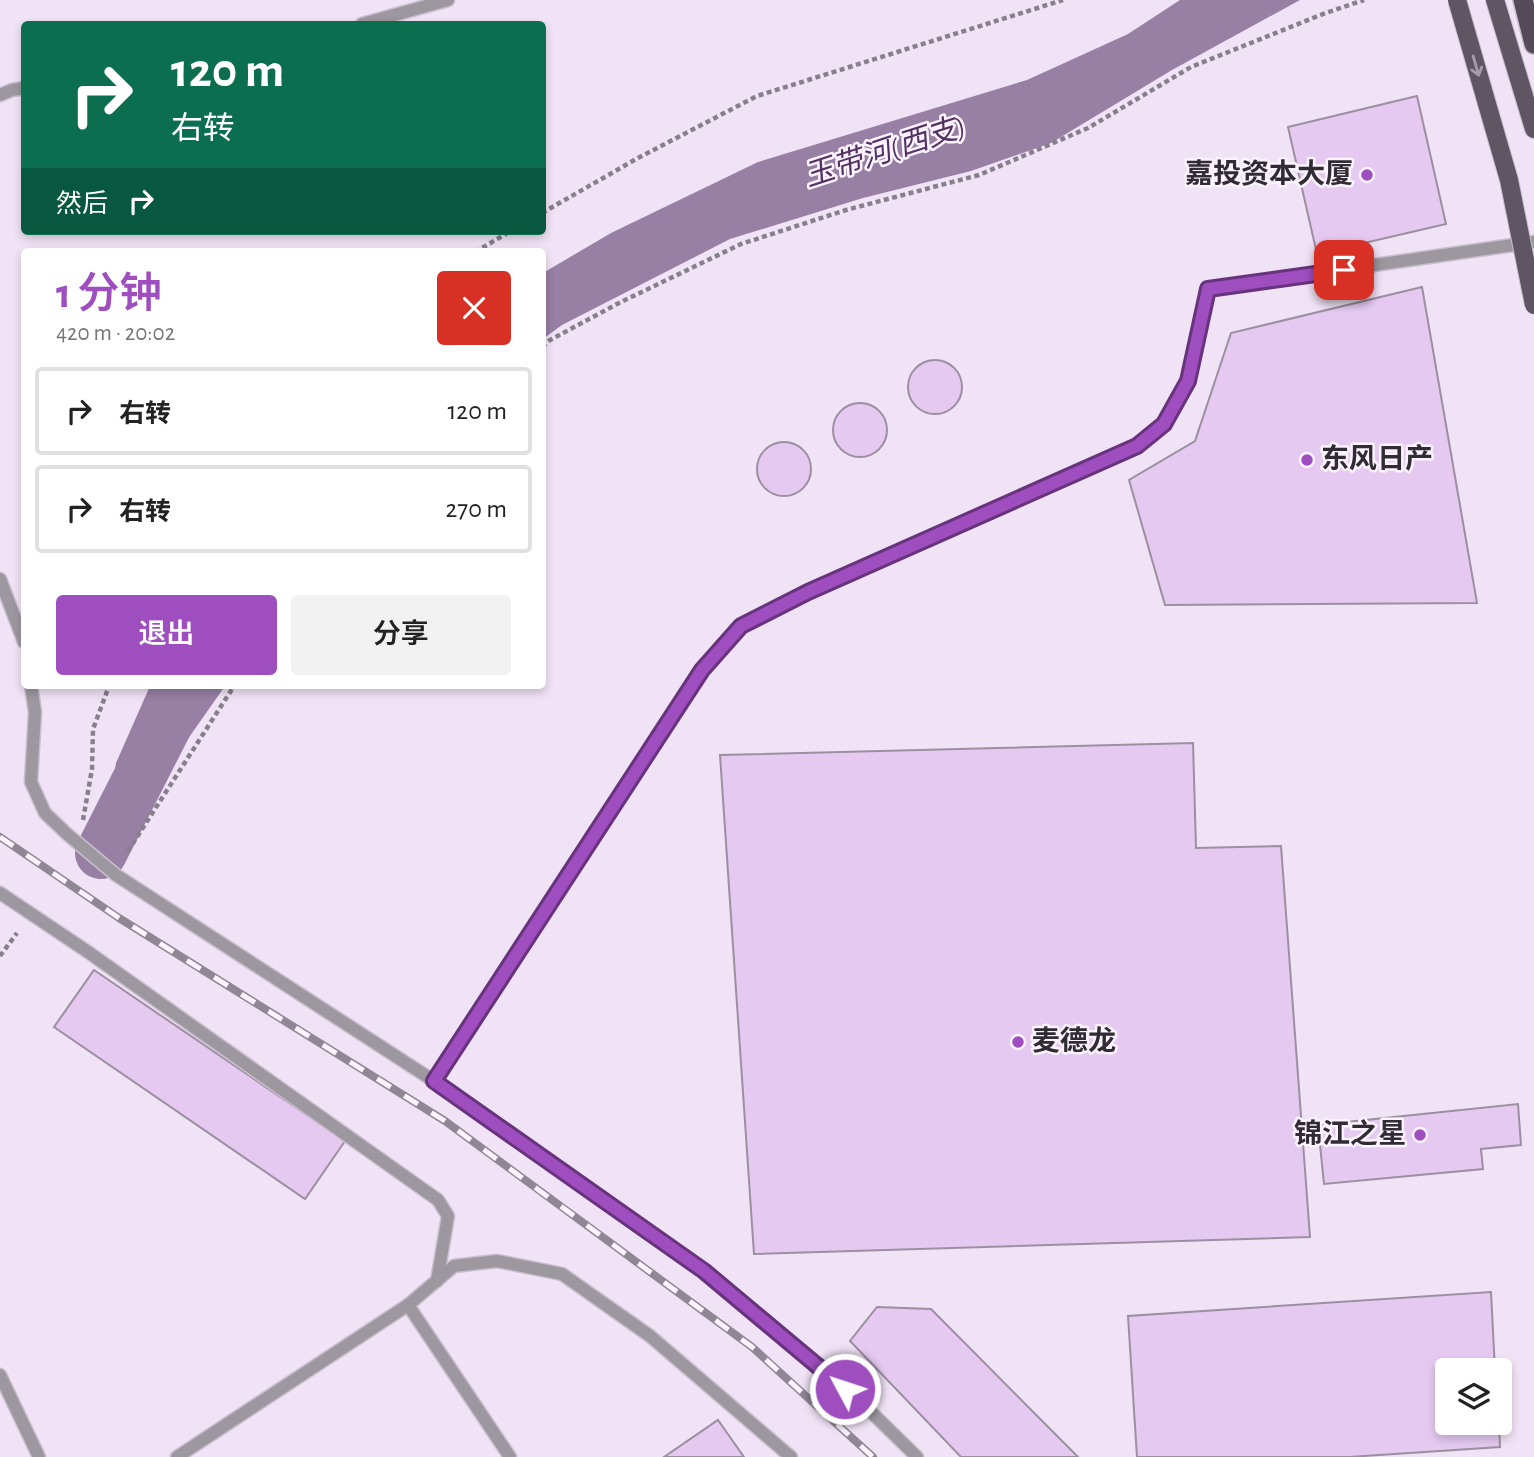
<!DOCTYPE html>
<html lang="zh">
<meta charset="utf-8">
<style>
body{margin:0;font-family:"Alegreya Sans","Noto Sans SC",sans-serif;background:#f2f2f2;color:#222;height:100vh;display:flex;flex-direction:column;font-size:26px;white-space:nowrap}
*{box-sizing:border-box;margin:0}
p{font-size:23px;color:#767676}
.icon{flex:none;width:38px;height:38px;fill:none;stroke:currentColor;stroke-width:2;stroke-linecap:round;stroke-linejoin:round}
.map{position:relative;flex:1;overflow:hidden}
.drawer{position:absolute;left:21px;top:248px;width:525px;height:441px;display:flex;flex-direction:column;background:#fff;border-radius:7px;box-shadow:0 4px 10px #0003}
.drawer>*{flex:none}
.guide{position:absolute;left:21px;top:21px;width:525px;height:214px;border-radius:7px;box-shadow:0 4px 10px #0003;background:#0b6e4f;color:#fff;overflow:hidden}
.controls{position:absolute;left:1435px;top:1358px;display:grid;gap:14px}
.controls a{display:grid;place-items:center;width:77px;height:77px;border-radius:7px;background:#fff;box-shadow:0 4px 10px #0003;font-size:35px}
.pin{position:absolute;display:grid;place-items:center;width:60px;height:60px;color:#fff;margin:-30px;border-radius:14px;box-shadow:0 4px 10px #0006}
.me{position:absolute;width:77px;margin:-38px;rotate:310deg;stroke-linejoin:round;filter:drop-shadow(0 0 5px #0008)}
.turn{display:flex;align-items:center;gap:24px;height:147px;padding:0 35px;font-size:32px}
.turn .icon{width:91px;height:91px;stroke-width:2.5}
.turn b{display:block;font-size:49px;line-height:60px}
.then{display:flex;align-items:center;height:66px;padding:0 35px;background:#0003;gap:14px;font-size:26px}
.round{display:grid;place-items:center;flex:none;width:74px;height:74px;border-radius:7px;background:#f2f2f2}
.summary{display:flex;align-items:center;justify-content:space-between;height:119px;padding:0 35px}
h1{font-size:42px;font-weight:600;line-height:52px;color:#9e4ebe}
.primary-button{display:flex;gap:14px;margin-top:auto;padding:14px 35px}
.primary-button a{flex:1;height:80px;border-radius:7px;background:#9e4ebe;color:#fff;font-size:28px;font-weight:600;line-height:80px;text-align:center}
.primary-button a+a{background:#f2f2f2;color:#222}
ul{padding:0;list-style:none}
li{display:flex;align-items:center;gap:21px;height:88px;margin:0 14px 10px;padding:0 21px;border:4px solid #e0e0e0;border-radius:7px}
li div{flex:1}
li b{display:block;font-size:26px}
li em{font-style:normal}
.map>svg:first-child{display:block}
.water{fill:#987fa4}
.lines{fill:none;stroke-linecap:round;stroke-linejoin:round}
.river{stroke:#987fa4;stroke-width:52}
.building{fill:#e5c9f1;stroke:#9b8fa0;stroke-width:2}
.service-casing{stroke:#cabecf;stroke-width:15}
.primary-casing{stroke:#cabecf;stroke-width:20}
.trunk-casing{stroke:#cabecf;stroke-width:22}
.path{stroke:#877f8b;stroke-width:4.5;stroke-dasharray:5 3.5;stroke-linecap:butt}
.service{stroke:#9d989f;stroke-width:12}
.primary{stroke:#5f5563;stroke-width:18}
.trunk{stroke:#544a58;stroke-width:19}
.rail-casing{stroke:#908794;stroke-width:8}
.rail{stroke:#fbf3fe;stroke-width:5;stroke-dasharray:16;stroke-linecap:butt}
.primary-bridge-casing{stroke:#cabecf;stroke-width:20;stroke-linecap:butt}
.primary-bridge{stroke:#5f5563;stroke-width:18}
.oneway{stroke:#a59ca9}
.route-casing{stroke:#67337c;stroke-width:18}
.route{stroke:#9e4ebe;stroke-width:12}
.poi-dot{fill:#9e4ebe;stroke:#fbf3fe;stroke-width:2.5}
.labels{text-anchor:middle;dominant-baseline:central;stroke-width:5;stroke-linejoin:round;paint-order:stroke}
.poi-label{font-size:28px;font-weight:bold;fill:#312c33;stroke:#fbf3fe;text-anchor:end}
.water-label{font-size:30px;font-style:italic;fill:#543163;stroke:#fbf3fe}
</style>
<div class="map">
<svg width="1534" height="1457" viewBox="0 0 1534 1457">
<rect width="100%" height="100%" fill="#f0e3f6"/>
<g class="water">
<polygon points="1180,0 1300,0 1172,70 1051,143 971,171 863,198 730,239 562,325 543,339 543,273 611,233 758,162 1027,80 1128,34"/>
<polygon points="150,686 225,686 171,763 138,824 129,836 117,845 104,848 102,836 107,815 116,763"/>
</g>
<g class="lines">
<polyline class="river" points="101,853 186,686"/>
</g>
<g class="building">
<polygon points="1417,96 1446,224 1317,254 1288,127"/>
<polygon points="1422,287 1477,603 1165,605 1129,480 1195,441 1231,333"/>
<circle cx="935" cy="387" r="27"/>
<circle cx="860" cy="430" r="27"/>
<circle cx="784" cy="469" r="27"/>
<polygon points="1193,743 1196,848 1281,846 1310,1237 754,1254 720,755"/>
<polygon points="94,970 345,1141 305,1199 54,1027"/>
<polygon points="1518,1104 1521,1145 1481,1149 1483,1169 1324,1184 1318,1125"/>
<polygon points="1491,1292 1495,1370 1447,1370 1447,1423 1499,1423 1500,1447 1349,1457 1137,1457 1128,1316"/>
<polygon points="877,1307 931,1309 1078,1457 961,1457 850,1341"/>
<polygon points="718,1420 744,1457 664,1457"/>
</g>
<g class="lines">
<g class="service-casing">
<g id="service">
<polyline points="362,24 448,0"/>
<polyline points="0,95 12,90 24,88"/>
<polyline points="0,579 24,642"/>
<polyline points="31,686 35,712 31,782 45,813 67,834 116,875 434,1081 704,1271 865,1406 917,1457"/>
<polyline points="0,893 88,952 438,1200 448,1216 437,1281"/>
<polyline points="434,1081 702,670 741,626 808,592 1137,446 1164,424 1188,381 1208,289 1534,242"/>
<polyline points="408,1305 510,1457"/>
<polyline points="0,1375 39,1457"/>
<polyline points="177,1457 408,1305 454,1266 497,1261 562,1274 650,1336 791,1457"/>
</g>
</g>
<g class="primary-casing">
<polyline id="primary" points="1495,0 1534,129"/>
</g>
<g class="trunk-casing">
<polyline id="trunk" points="1523,0 1534,44"/>
</g>
<g class="path">
<polyline points="542,213 638,158 757,96 1063,0"/>
<polyline points="475,252 511,231"/>
<polyline points="542,347 550,340 619,303 741,244 846,210 979,175 1088,128 1191,67 1323,14 1364,0"/>
<polyline points="83,820 92,769 93,729 109,686"/>
<polyline points="128,851 234,686"/>
<polyline points="0,956 17,933"/>
</g>
<use href="#service" class="service"/>
<use href="#primary" class="primary"/>
<use href="#trunk" class="trunk"/>
<g class="rail-casing">
<polyline id="rail" points="0,837 119,918 445,1121 752,1347 873,1457"/>
</g>
<use href="#rail" class="rail"/>
<g class="primary-bridge-casing">
<polyline id="primary-bridge" points="1457,0 1509,180 1534,305"/>
</g>
<use href="#primary-bridge" class="primary-bridge"/>
</g>
<defs><path id="oneway-shaft" d="M-6 0H5M1.5-3L5.5 0L1.5 3" fill="none" stroke-width="1.6" stroke-linecap="round" stroke-linejoin="round" transform="scale(1.75)"/></defs>
<use class="oneway" href="#oneway-shaft" transform="translate(1476 66) rotate(74)"/>
<g class="lines">
<g class="route-casing">
<polyline id="route" points="845,1389 704,1271 434,1081 702,670 741,626 808,592 1137,446 1164,424 1188,381 1208,289 1344,270"/>
</g>
<use href="#route" class="route"/>
</g>
<g class="poi-dot">
<circle cx="1367" cy="175" r="7"/>
<circle cx="1307" cy="460" r="7"/>
<circle cx="1018" cy="1042" r="7"/>
<circle cx="1420" cy="1135" r="7"/>
</g>
<g class="labels">
<g class="poi-label">
<text x="1353" y="175">嘉投资本大厦</text>
<text x="1321" y="460" text-anchor="start">东风日产</text>
<text x="1032" y="1042" text-anchor="start">麦德龙</text>
<text x="1406" y="1135">锦江之星</text>
</g>
<g class="water-label">
<text transform="translate(885 152) rotate(-18)">玉带河(西支)</text>
</g>
</g>
</svg>
<div class="controls">
<a><svg class="icon" aria-label="layers" viewBox="0 0 24 24"><path d="M12 4l9 5-9 5-9-5zM3 14l9 5 9-5"/></svg></a>
</div>
<div class="pin" style="left:1344px;top:270px;background:#d93025"><svg class="icon" aria-label="arrive" viewBox="0 0 24 24"><path d="M6 21V4h12l-3 4 3 4H6"/></svg></div>
<svg class="me" style="left:845px;top:1389px" viewBox="-20 -20 40 40"><circle r="17" fill="#9e4ebe" stroke="#fff" stroke-width="3"/><path d="M0-11L8 9 0 5-8 9z" fill="#fff"/></svg>
<div class="guide">
<div class="turn"><svg class="icon" aria-label="right" viewBox="0 0 24 24"><path d="M7 20v-9h11M14 6l5 5-5 5"/></svg><div><b>120 m</b>右转</div></div>
<div class="then">然后<svg class="icon" aria-label="right" viewBox="0 0 24 24"><path d="M7 20v-9h11M14 6l5 5-5 5"/></svg></div>
</div>
<section class="drawer">
<div class="summary"><div><h1>1 分钟</h1><p>420 m · 20:02</p></div><a class="round" style="background:#d93025;color:#fff"><svg class="icon" aria-label="close" viewBox="0 0 24 24"><path d="M6 6l12 12M18 6L6 18"/></svg></a></div>
<ul>
<li><svg class="icon" aria-label="right" viewBox="0 0 24 24"><path d="M7 20v-9h11M14 6l5 5-5 5"/></svg><div><b>右转</b></div><em>120 m</em></li>
<li><svg class="icon" aria-label="right" viewBox="0 0 24 24"><path d="M7 20v-9h11M14 6l5 5-5 5"/></svg><div><b>右转</b></div><em>270 m</em></li>
</ul>
<div class="primary-button"><a>退出</a><a>分享</a></div>
</section>
</div>
